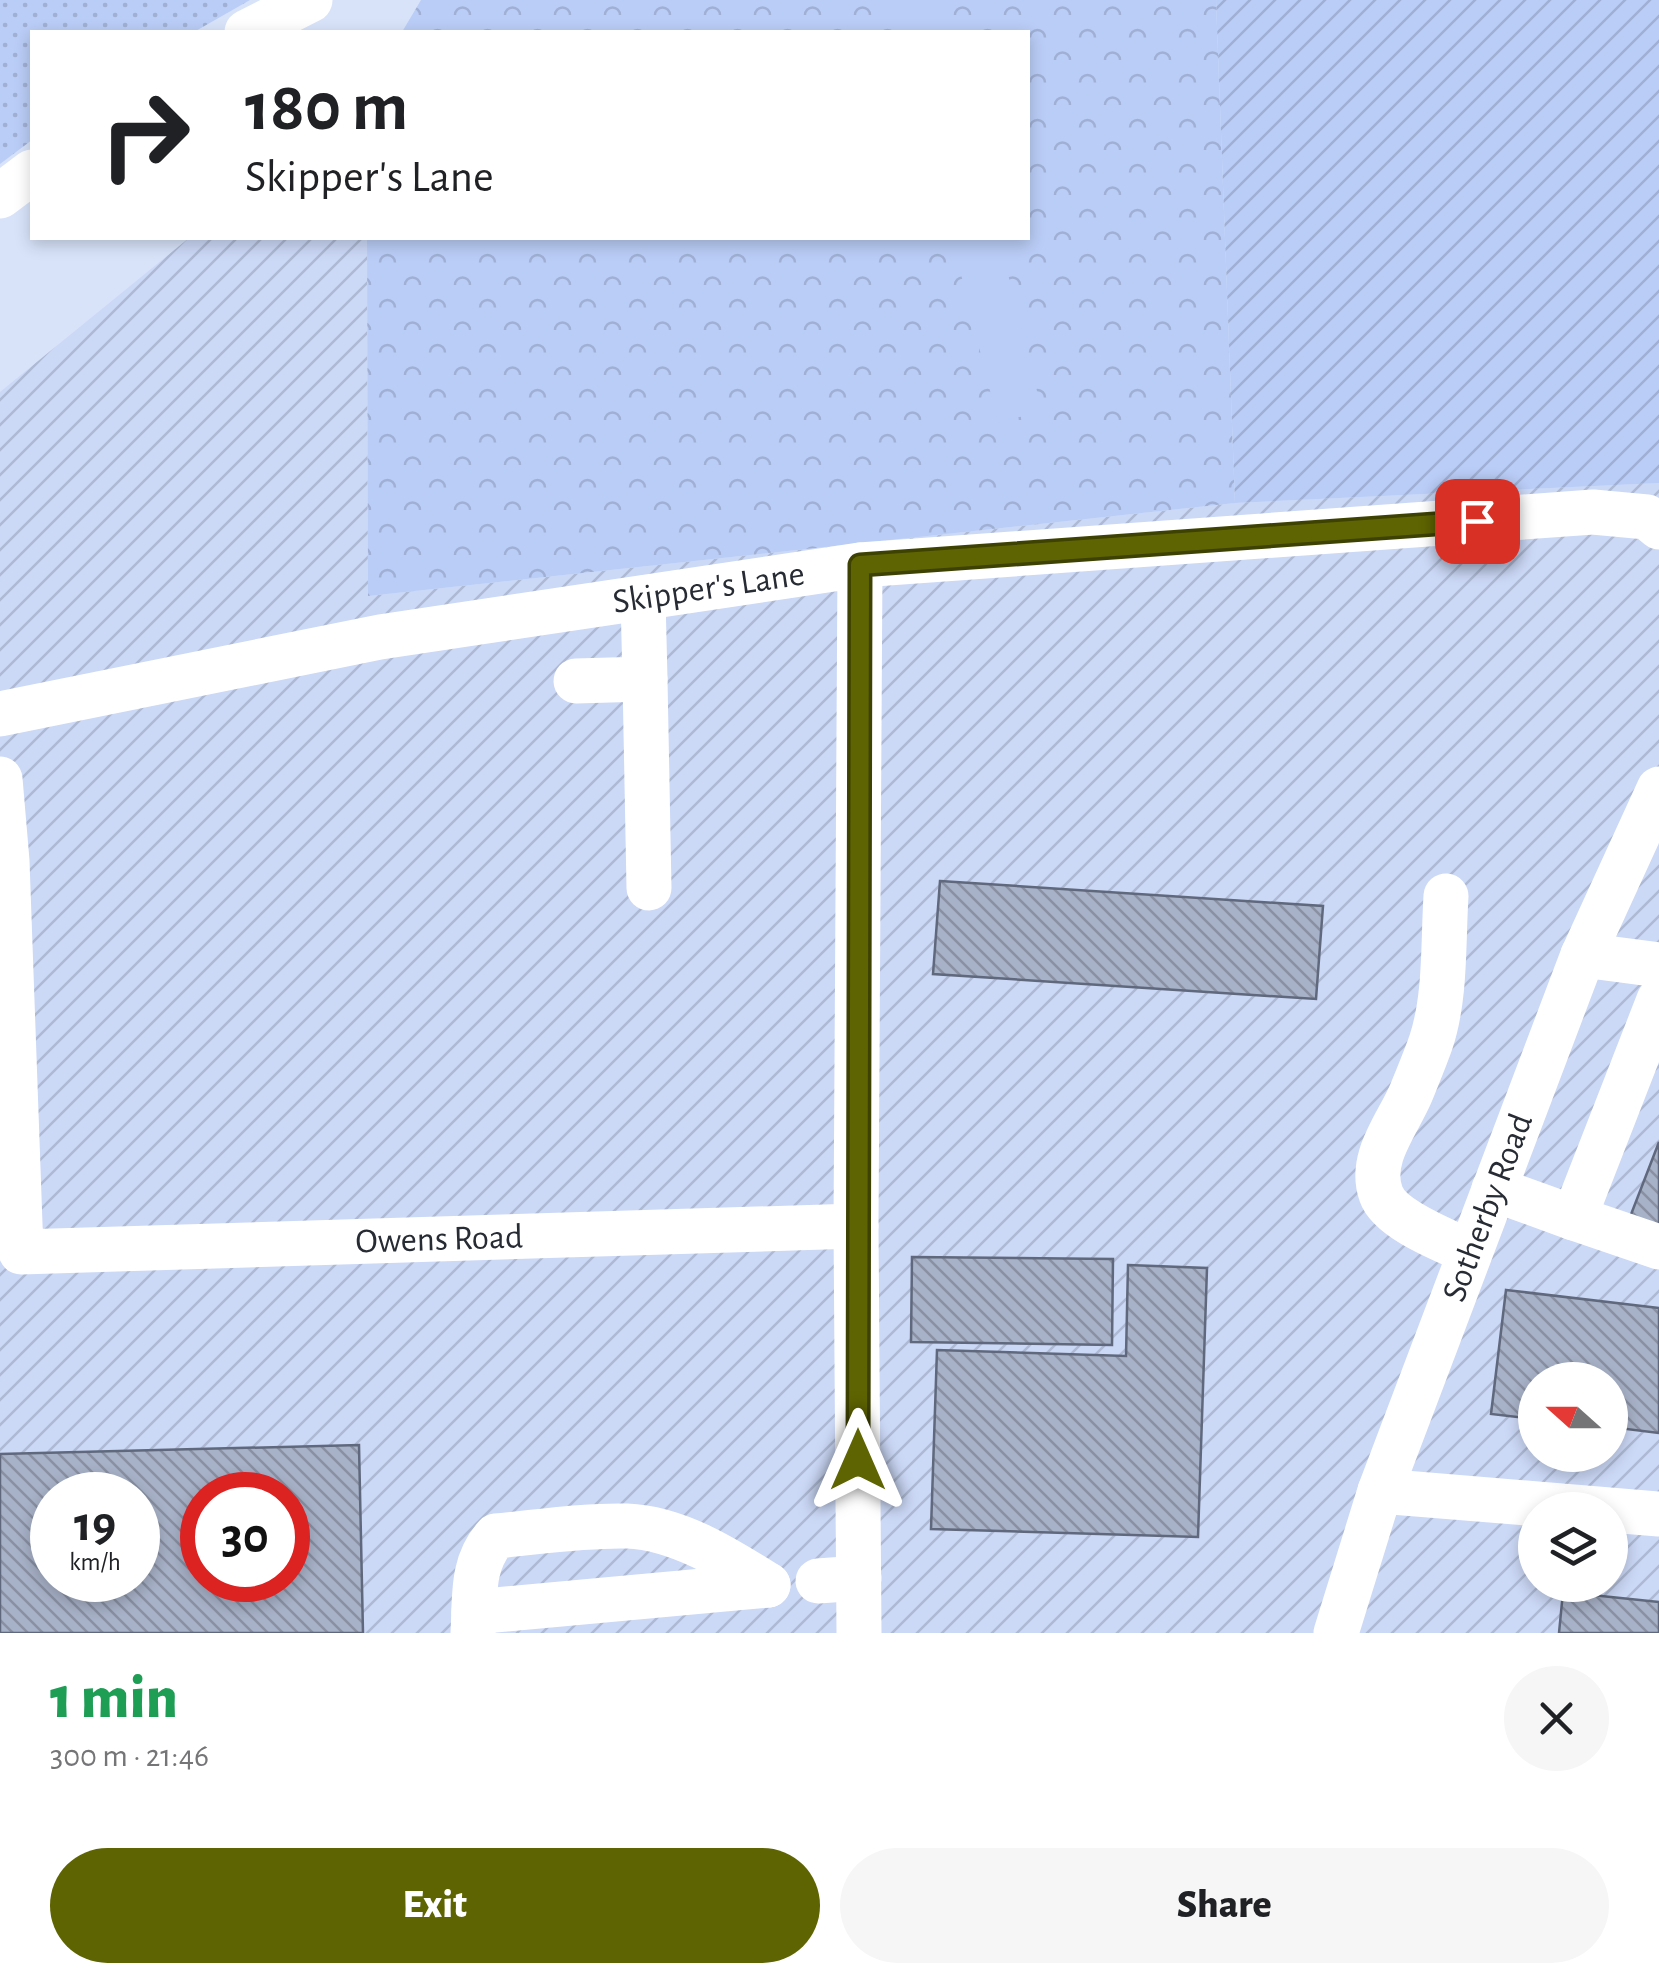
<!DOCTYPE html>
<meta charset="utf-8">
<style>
body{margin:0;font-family:"Alegreya Sans",sans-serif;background:#f6f6f6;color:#202124;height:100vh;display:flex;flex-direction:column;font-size:38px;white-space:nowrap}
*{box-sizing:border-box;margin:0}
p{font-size:32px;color:#757577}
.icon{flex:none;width:55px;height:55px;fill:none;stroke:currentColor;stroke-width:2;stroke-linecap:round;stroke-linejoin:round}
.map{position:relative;height:1633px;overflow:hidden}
.side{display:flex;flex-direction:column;background:#fff;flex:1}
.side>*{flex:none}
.top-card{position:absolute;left:30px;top:30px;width:1000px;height:210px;border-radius:0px;box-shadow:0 5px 15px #0003;background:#fff;color:#202124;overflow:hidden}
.needle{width:65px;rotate:291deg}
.tools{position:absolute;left:1518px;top:1362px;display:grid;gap:20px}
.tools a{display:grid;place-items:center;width:110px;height:110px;border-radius:50%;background:#fff;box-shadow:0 5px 15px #0003;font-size:50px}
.speed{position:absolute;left:30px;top:1472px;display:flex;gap:20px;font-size:50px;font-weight:700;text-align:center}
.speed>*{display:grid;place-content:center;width:130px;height:130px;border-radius:50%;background:#fff;box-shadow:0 5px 15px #0003;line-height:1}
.speed small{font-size:25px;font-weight:400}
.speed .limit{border:15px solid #d22;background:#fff;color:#111}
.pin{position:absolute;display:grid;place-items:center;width:85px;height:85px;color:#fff;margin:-42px;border-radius:20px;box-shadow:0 5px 15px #0006}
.me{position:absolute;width:110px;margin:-55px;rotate:0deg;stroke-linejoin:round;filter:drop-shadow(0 0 8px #0008)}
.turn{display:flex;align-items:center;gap:35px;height:210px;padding:0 50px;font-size:45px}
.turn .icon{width:130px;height:130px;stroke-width:2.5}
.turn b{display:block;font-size:70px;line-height:85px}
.round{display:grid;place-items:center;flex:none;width:105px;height:105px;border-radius:52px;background:#f6f6f6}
.overview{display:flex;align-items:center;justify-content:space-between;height:170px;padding:0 50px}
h1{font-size:60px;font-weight:800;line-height:75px;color:#1e9e55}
.action{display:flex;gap:20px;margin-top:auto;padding:20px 50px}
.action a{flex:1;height:115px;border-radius:60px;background:#5e6401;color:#fff;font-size:40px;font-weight:800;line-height:115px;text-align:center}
.action a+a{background:#f6f6f6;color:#202124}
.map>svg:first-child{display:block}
.industrial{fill:url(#industrial-furrows);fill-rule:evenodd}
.grass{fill:url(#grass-dots)}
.forest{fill:url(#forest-crowns)}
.garden{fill:url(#garden-furrows)}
.pitch{fill:#bacdf6}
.building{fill:url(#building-back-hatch);stroke:#5f687c;stroke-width:2.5;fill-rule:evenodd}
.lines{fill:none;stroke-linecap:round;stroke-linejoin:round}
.minor{stroke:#fff;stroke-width:45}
.route-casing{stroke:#3d4101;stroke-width:25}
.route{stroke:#5e6401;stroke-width:18}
.labels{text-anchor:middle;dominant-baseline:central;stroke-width:8;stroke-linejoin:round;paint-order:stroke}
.street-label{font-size:35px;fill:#272b34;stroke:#eaf0fe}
</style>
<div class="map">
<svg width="1659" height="1633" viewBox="0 0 1659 1633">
<defs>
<pattern id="industrial-furrows" width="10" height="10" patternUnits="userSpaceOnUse" patternTransform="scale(2.5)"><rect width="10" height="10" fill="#cbd8f6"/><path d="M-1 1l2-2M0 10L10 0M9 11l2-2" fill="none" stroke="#aebad4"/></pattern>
<pattern id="grass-dots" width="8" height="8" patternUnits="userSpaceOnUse" patternTransform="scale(2.5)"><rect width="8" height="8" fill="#bacdf6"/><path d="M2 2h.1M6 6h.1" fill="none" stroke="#a0b0d4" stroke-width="1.8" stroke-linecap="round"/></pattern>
<pattern id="forest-crowns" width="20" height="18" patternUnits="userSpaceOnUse" patternTransform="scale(2.5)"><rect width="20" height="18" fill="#bacdf6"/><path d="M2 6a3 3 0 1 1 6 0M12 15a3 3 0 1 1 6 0" fill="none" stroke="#a0b0d4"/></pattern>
<pattern id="garden-furrows" width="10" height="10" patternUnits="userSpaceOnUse" patternTransform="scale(2.5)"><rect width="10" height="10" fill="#bacdf6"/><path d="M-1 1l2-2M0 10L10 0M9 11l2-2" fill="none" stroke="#a0b0d4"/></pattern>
<pattern id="building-back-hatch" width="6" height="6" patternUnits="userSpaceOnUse" patternTransform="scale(2.5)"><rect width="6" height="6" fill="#a7b1c7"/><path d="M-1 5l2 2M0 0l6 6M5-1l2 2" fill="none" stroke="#8890a2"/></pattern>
</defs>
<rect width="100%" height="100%" fill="#d8e3fa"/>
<path class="industrial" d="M 189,238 L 367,238 L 368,596 L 1235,503 L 1659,483 L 1659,1633 L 0,1633 L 0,392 ZM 1535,1380 L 1610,1380 L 1610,1455 L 1535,1455 ZM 52,1495 L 138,1495 L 138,1580 L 52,1580 ZM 202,1495 L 288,1495 L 288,1580 L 202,1580 ZM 1535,1510 L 1610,1510 L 1610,1585 L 1535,1585 Z"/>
<polygon class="grass" points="0,0 250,0 194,32 32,32 32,140 0,164"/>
<polygon class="forest" points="421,0 1216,0 1235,503 368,596 367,238 1028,238 1028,32 402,32"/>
<polygon class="garden" points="1216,0 1659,0 1659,483 1235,503"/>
<g class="pitch">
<polygon points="893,0 940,0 948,32 901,32"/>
<polygon points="952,238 999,238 1042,411 998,423"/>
</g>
<g class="building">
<polygon points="940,881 1323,906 1316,999 933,974"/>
<polygon points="1659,1142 1659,1228 1630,1217"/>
<polygon points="912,1257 1113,1259 1112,1345 911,1342"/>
<polygon points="1128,1265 1207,1268 1198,1537 931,1529 937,1350 1126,1356"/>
<polygon points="1506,1290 1659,1308 1659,1433 1610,1427 1610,1380 1535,1380 1535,1419 1491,1414"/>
<path d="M 359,1445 L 363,1633 L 0,1633 L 0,1454 ZM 52,1495 L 138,1495 L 138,1580 L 52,1580 ZM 202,1495 L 288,1495 L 288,1580 L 202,1580 Z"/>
<polygon points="1563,1592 1659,1602 1659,1633 1559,1633"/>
</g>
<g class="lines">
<g class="minor">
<polyline points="247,32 310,0"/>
<polyline points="0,196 32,172"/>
<polyline points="645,679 649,888"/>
<polyline points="576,681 645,679 643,598"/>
<path id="s1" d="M 0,714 L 380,637 L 860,565 L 1593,512 L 1647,517 L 1659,527"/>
<path id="s2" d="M 0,779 L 7,861 L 21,1252 L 856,1226"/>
<path d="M 1446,896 C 1443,943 1446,997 1431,1042 C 1425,1059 1418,1076 1411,1093 C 1398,1124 1368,1158 1381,1194 C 1390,1220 1446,1241 1470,1252"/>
<polyline points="1583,955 1659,965"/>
<polyline points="1494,1189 1574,1218 1659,1000"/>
<polyline points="1574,1218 1659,1247"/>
<polyline points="1380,1491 1659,1514"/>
<polyline points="818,1581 859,1578"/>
<polyline points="474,1612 768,1585"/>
<path d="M 473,1633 C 475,1597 471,1563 496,1536 C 539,1532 584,1525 627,1526 C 678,1528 727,1559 768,1585"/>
<polyline points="859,1633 856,1226 860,565"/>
<path id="s3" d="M 1336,1633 L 1380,1491 L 1583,955 L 1659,789"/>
</g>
</g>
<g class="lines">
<g class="route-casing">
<polyline id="route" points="858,1460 860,565 1477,521"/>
</g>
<use href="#route" class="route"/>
</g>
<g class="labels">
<g class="street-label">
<text stroke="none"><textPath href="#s1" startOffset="720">Skipper's Lane</textPath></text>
<text stroke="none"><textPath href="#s3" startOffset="452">Sotherby Road</textPath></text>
<text stroke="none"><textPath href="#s2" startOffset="892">Owens Road</textPath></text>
</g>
</g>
</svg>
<div class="tools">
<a><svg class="needle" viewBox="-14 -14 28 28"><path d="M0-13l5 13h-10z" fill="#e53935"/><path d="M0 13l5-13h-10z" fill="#757577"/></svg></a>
<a><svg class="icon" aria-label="layers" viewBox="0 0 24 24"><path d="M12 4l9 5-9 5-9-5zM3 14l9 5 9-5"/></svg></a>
</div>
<div class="speed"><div>19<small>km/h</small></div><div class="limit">30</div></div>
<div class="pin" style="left:1477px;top:521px;background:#d93025"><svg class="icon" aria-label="arrive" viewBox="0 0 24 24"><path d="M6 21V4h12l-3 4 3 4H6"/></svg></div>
<svg class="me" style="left:858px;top:1460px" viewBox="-20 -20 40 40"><path d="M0-17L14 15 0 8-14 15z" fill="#5e6401" stroke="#fff" stroke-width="4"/></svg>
<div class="top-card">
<div class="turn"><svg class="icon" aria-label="right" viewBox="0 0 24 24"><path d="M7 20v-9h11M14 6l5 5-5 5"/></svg><div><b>180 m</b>Skipper's Lane</div></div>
</div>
</div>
<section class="side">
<div class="overview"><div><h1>1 min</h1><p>300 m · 21:46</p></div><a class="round"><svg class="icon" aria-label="close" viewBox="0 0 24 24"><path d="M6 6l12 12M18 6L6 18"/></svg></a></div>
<div class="action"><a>Exit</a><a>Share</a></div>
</section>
